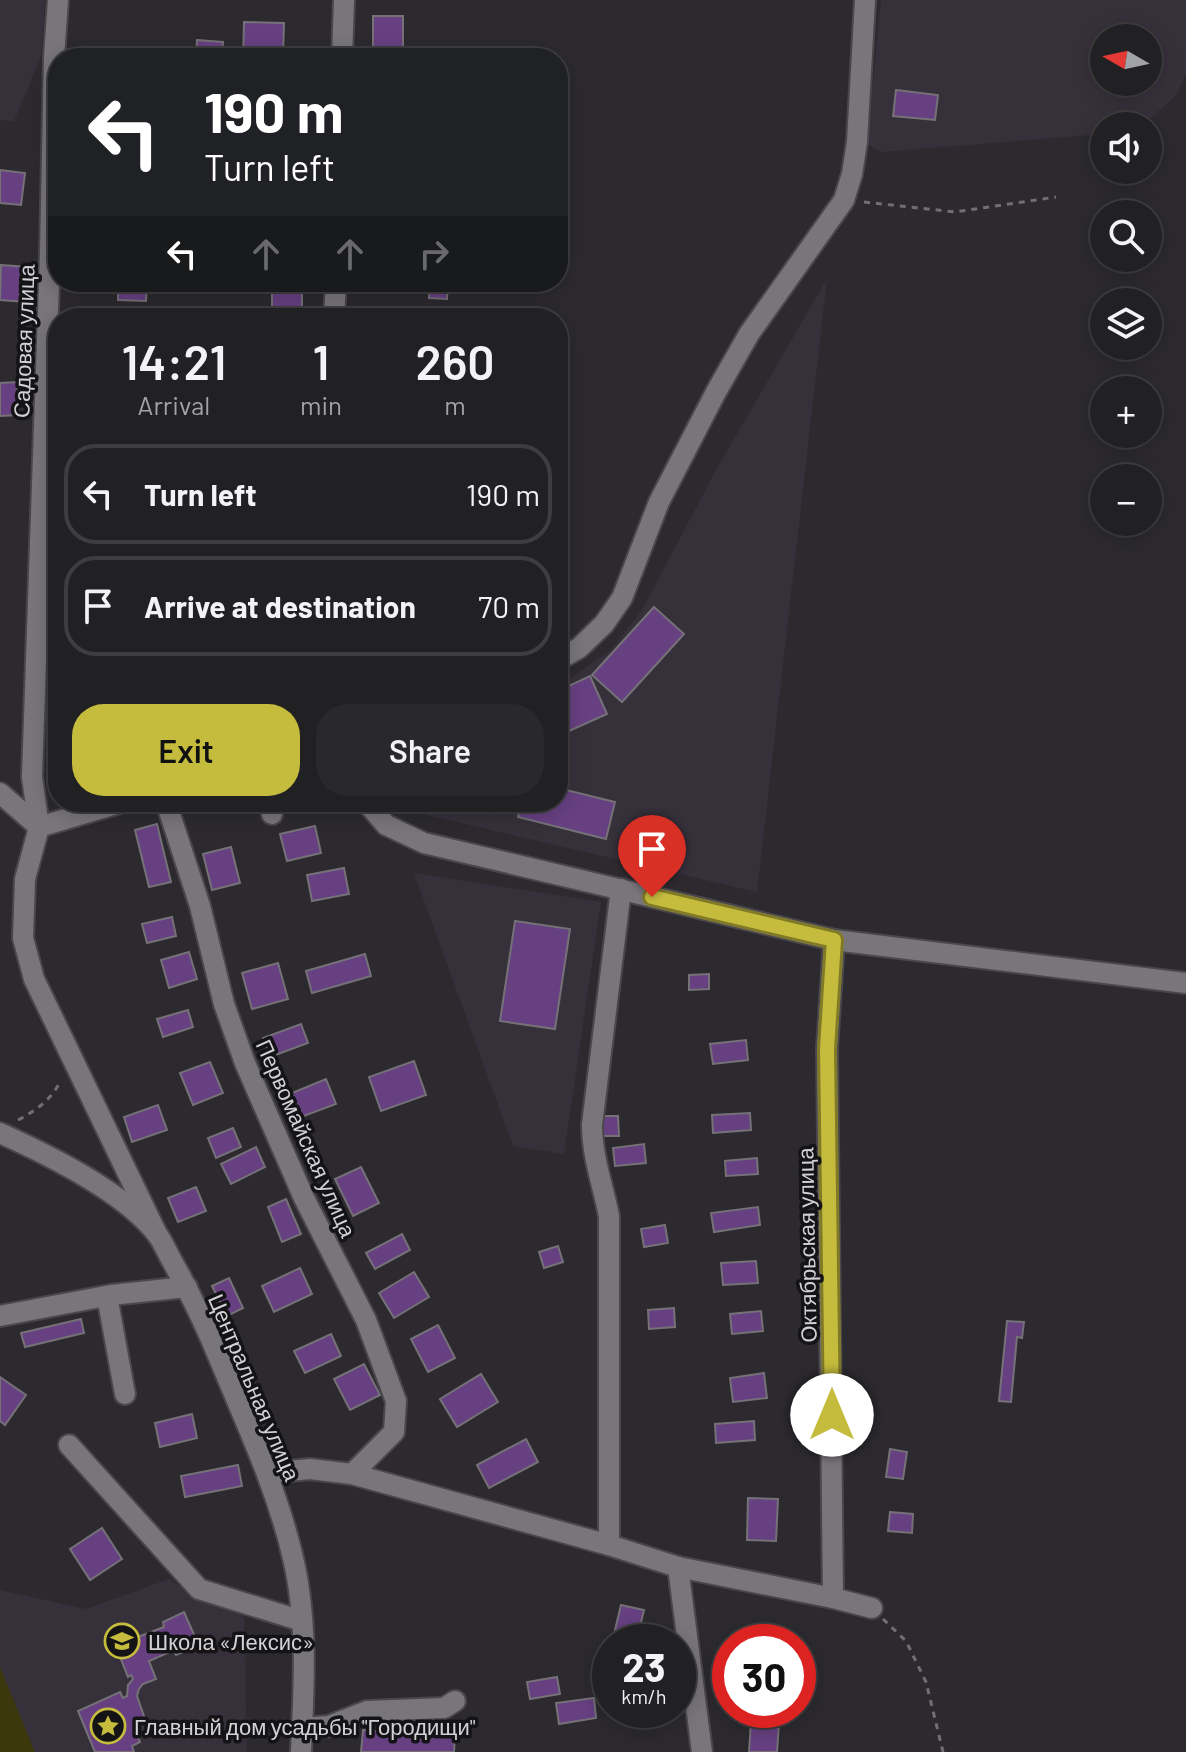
<!DOCTYPE html>
<meta charset="utf-8">
<style>
body{margin:0;font-family:Barlow,sans-serif;background:#29282b;color:#f1f3f6;height:100vh;display:flex;flex-direction:column;font-size:30px;white-space:nowrap}
*{box-sizing:border-box;margin:0}
p{font-size:26px;color:#a2a3a6}
.icon{flex:none;width:44px;height:44px;fill:none;stroke:currentColor;stroke-width:2;stroke-linecap:round;stroke-linejoin:round}
.map{position:relative;flex:1;overflow:hidden}
.drawer{position:absolute;left:48px;top:308px;width:520px;height:504px;display:flex;flex-direction:column;background:#212023;border-radius:32px;box-shadow:0 4px 20px #0003,0 0 0 2px #3e3e41}
.drawer>*{flex:none}
.hud{position:absolute;left:48px;top:48px;width:520px;height:244px;border-radius:32px;box-shadow:0 4px 20px #0003,0 0 0 2px #3e3e41;background:#202124;color:#fff;overflow:hidden}
.needle{width:52px;rotate:279deg}
.fabs{position:absolute;left:1090px;top:24px;display:grid;gap:16px}
.fabs a{display:grid;place-items:center;width:72px;height:72px;border-radius:50%;background:#212023;box-shadow:0 4px 20px #0003,0 0 0 2px #3e3e41;font-size:40px}
.speed{position:absolute;left:592px;top:1624px;display:flex;gap:16px;font-size:40px;font-weight:700;text-align:center}
.speed>*{display:grid;place-content:center;width:104px;height:104px;border-radius:50%;background:#212023;box-shadow:0 4px 20px #0003,0 0 0 2px #3e3e41;line-height:1}
.speed small{font-size:20px;font-weight:400}
.speed .limit{border:12px solid #d22;background:#fff;color:#111}
.pin{position:absolute;display:grid;place-items:center;width:68px;height:68px;color:#fff;margin:-82px -34px;border-radius:50% 50% 50% 0;rotate:-45deg;box-shadow:0 0 8px #0007}
.pin .icon{rotate:45deg}
.me{position:absolute;width:88px;margin:-44px;rotate:0deg;stroke-linejoin:round;filter:drop-shadow(0 0 6px #0008)}
.turn{display:flex;align-items:center;gap:28px;height:168px;padding:0 24px;font-size:36px}
.turn .icon{width:104px;height:104px;stroke-width:2.5}
.turn b{display:block;font-size:56px;line-height:68px}
.lanes{display:flex;align-items:center;height:76px;padding:0 24px;background:#0003;justify-content:center;gap:40px;direction:ltr}
.lanes .off{opacity:.35}
.eta{display:flex;justify-content:space-evenly;align-items:center;height:136px;text-align:center}
.eta b{font-size:48px;font-weight:600;line-height:56px}
.action{display:flex;gap:16px;margin-top:auto;padding:16px 24px}
.action a{flex:1;height:92px;border-radius:32px;background:#c5bc3d;color:#111;font-size:32px;font-weight:600;line-height:92px;text-align:center}
.action a+a{background:#29282b;color:#f1f3f6}
ul{padding:0;list-style:none}
li{display:flex;align-items:center;gap:24px;height:100px;margin:0 16px 12px;padding:0 8px;border:4px solid #3e3e41;border-radius:32px}
li div{flex:1}
li b{display:block;font-size:30px}
li em{font-style:normal}
.map>svg:first-child{display:block}
.built{fill:#36303b;fill-rule:evenodd}
.green{fill:#3b380e}
.building{fill:#674082;stroke:#747177;stroke-width:2}
.lines{fill:none;stroke-linecap:round;stroke-linejoin:round}
.minor-casing{stroke:#4a474c;stroke-width:24}
.path{stroke:#716f73;stroke-width:3;stroke-dasharray:6 6;stroke-linecap:butt}
.minor{stroke:#79767b;stroke-width:20}
.route-casing{stroke:#807a28;stroke-width:20}
.route{stroke:#c5bc3d;stroke-width:14}
.labels{text-anchor:middle;dominant-baseline:central;stroke-width:7;stroke-linejoin:round;paint-order:stroke}
.street-label{font-size:22px;fill:#d3d1d4;stroke:#141315}
.poi-label{font-size:22px;fill:#d3d1d4;stroke:#141315;text-anchor:start}
</style>
<div class="map">
<svg width="1186" height="1752" viewBox="0 0 1186 1752">
<rect width="100%" height="100%" fill="#2c2a2f"/>
<g class="built">
<polygon points="0,0 45,0 41,57 14,121 0,120"/>
<path d="M 881,0 L 1186,0 L 1186,73 L 1176,95 L 1142,126 L 1104,126 L 1104,134 L 881,152 L 867,144 ZM 1104,38 L 1148,38 L 1148,82 L 1104,82 Z"/>
<polygon points="827,279 757,892 401,809 402,802 558,802 558,684 571,678 611,650 642,610 716,470"/>
<polygon points="414,873 601,902 564,1154 513,1146"/>
<polygon points="169,1579 194,1596 244,1614 247,1752 35,1752 0,1667 0,1590 86,1609"/>
</g>
<polygon class="green" points="0,1667 35,1752 0,1752"/>
<g class="building">
<rect x="373" y="16" width="30" height="42"/>
<polygon points="244,22 284,23 283,58 243,58"/>
<polygon points="197,40 223,42 222,58 196,58"/>
<polygon points="896,90 938,95 935,120 893,116"/>
<polygon points="0,170 25,173 21,205 0,203"/>
<polygon points="1,265 28,267 25,302 0,300"/>
<polygon points="118,282 147,282 146,301 118,300"/>
<polygon points="430,282 448,282 447,299 429,298"/>
<rect x="272" y="292" width="30" height="26"/>
<polygon points="17,382 19,415 0,416 0,383"/>
<polygon points="654,607 684,634 622,702 592,675"/>
<polygon points="590,676 607,714 558,736 558,691"/>
<polygon points="558,788 615,802 606,839 518,817 521,802 558,802"/>
<polygon points="448,802 494,802 492,813"/>
<polygon points="157,824 171,882 149,887 135,830"/>
<polygon points="315,826 321,853 287,861 280,834"/>
<polygon points="231,847 240,883 212,890 203,854"/>
<polygon points="344,868 349,894 312,901 307,875"/>
<polygon points="172,917 176,936 147,943 142,924"/>
<polygon points="515,921 570,929 555,1029 500,1021"/>
<polygon points="189,952 197,979 169,988 161,960"/>
<polygon points="365,954 371,976 312,993 306,971"/>
<polygon points="278,963 288,999 252,1009 242,973"/>
<polygon points="709,974 709,989 689,990 689,975"/>
<polygon points="188,1010 193,1027 163,1037 157,1019"/>
<polygon points="301,1024 308,1043 270,1057 263,1038"/>
<polygon points="746,1040 748,1060 713,1064 710,1044"/>
<polygon points="414,1061 426,1095 381,1111 369,1077"/>
<polygon points="210,1062 223,1093 193,1105 180,1073"/>
<polygon points="326,1079 336,1104 301,1117 292,1093"/>
<polygon points="158,1105 167,1130 132,1142 124,1117"/>
<polygon points="750,1113 751,1130 713,1133 712,1115"/>
<polygon points="601,1116 618,1116 619,1136 601,1136"/>
<polygon points="233,1128 241,1147 216,1158 208,1138"/>
<polygon points="644,1144 646,1163 615,1166 613,1148"/>
<polygon points="256,1147 265,1167 231,1184 221,1164"/>
<polygon points="757,1158 758,1174 726,1176 725,1161"/>
<polygon points="361,1167 379,1203 353,1216 335,1179"/>
<polygon points="196,1187 206,1211 178,1222 168,1198"/>
<polygon points="286,1199 301,1234 282,1242 268,1207"/>
<polygon points="758,1207 760,1225 714,1232 711,1213"/>
<polygon points="665,1225 668,1243 644,1247 641,1229"/>
<polygon points="402,1234 410,1250 375,1269 366,1253"/>
<polygon points="558,1246 563,1262 544,1268 539,1252"/>
<polygon points="756,1261 758,1283 723,1285 721,1263"/>
<polygon points="300,1268 312,1294 274,1312 262,1286"/>
<polygon points="414,1272 429,1297 394,1318 379,1293"/>
<polygon points="229,1278 243,1308 227,1316 212,1286"/>
<polygon points="674,1308 675,1327 649,1329 648,1310"/>
<polygon points="761,1311 763,1331 732,1334 730,1314"/>
<polygon points="81,1319 84,1333 25,1347 21,1333"/>
<polygon points="1007,1321 1024,1322 1022,1338 1017,1337 1011,1402 999,1401"/>
<polygon points="438,1325 455,1358 428,1372 411,1339"/>
<polygon points="331,1334 341,1356 305,1373 294,1351"/>
<polygon points="364,1364 380,1395 350,1410 334,1379"/>
<polygon points="764,1373 767,1398 733,1402 730,1378"/>
<polygon points="481,1374 498,1402 457,1427 440,1399"/>
<polygon points="0,1377 26,1395 5,1425 0,1421"/>
<polygon points="192,1414 197,1438 160,1447 155,1423"/>
<polygon points="754,1421 755,1440 716,1443 715,1424"/>
<polygon points="526,1439 538,1462 489,1488 477,1465"/>
<polygon points="890,1449 907,1452 903,1479 886,1477"/>
<polygon points="238,1465 242,1486 185,1497 181,1476"/>
<polygon points="748,1498 778,1499 776,1541 747,1540"/>
<polygon points="890,1512 913,1514 912,1533 888,1531"/>
<polygon points="102,1528 122,1559 90,1580 70,1549"/>
<polygon points="621,1605 644,1610 638,1635 615,1630"/>
<polygon points="184,1612 199,1646 176,1655 174,1650 149,1661 156,1679 143,1684 139,1689 137,1696 146,1722 134,1728 140,1742 132,1746 134,1752 95,1752 78,1711 120,1692 123,1698 127,1696 128,1685 133,1679 131,1675 128,1677 113,1639 135,1630 138,1637 164,1627 163,1622"/>
<polygon points="798,1676 804,1676 803,1698 798,1698"/>
<polygon points="557,1677 560,1694 530,1699 527,1682"/>
<polygon points="594,1698 596,1718 559,1724 556,1703"/>
<polygon points="751,1721 779,1724 777,1752 749,1752"/>
<polygon points="363,1730 455,1736 454,1752 361,1752"/>
</g>
<g class="lines">
<g class="minor-casing">
<g id="minor">
<polyline points="58,0 54,57 50,253 32,777 39,827 25,879 23,938 34,979 157,1234"/>
<polyline points="342,58 344,0"/>
<polyline points="334,318 336,282"/>
<polyline points="558,660 579,648 604,624 622,598 659,502 716,392 749,334 844,200 852,174 857,142 865,0"/>
<polyline points="0,793 39,827"/>
<polyline points="166,802 200,906 224,1004 245,1063 304,1198 366,1320 396,1401 394,1432 352,1474"/>
<polyline points="269,802 272,814"/>
<polyline points="366,802 386,825 424,843 834,940 1186,983"/>
<polyline points="39,827 123,802"/>
<path d="M 0,1133 C 49,1155 124,1192 157,1234 C 163,1242 167,1252 172,1261 C 192,1296 209,1333 224,1370 C 250,1432 278,1493 293,1558 C 308,1621 304,1688 301,1752"/>
<polyline points="107,1296 125,1394"/>
<polyline points="0,1316 111,1295 187,1287"/>
<polyline points="69,1445 199,1589 302,1621"/>
<polyline points="267,1473 310,1469 352,1474 609,1545 678,1567 833,1598 872,1608"/>
<path d="M 609,1545 L 609,1216 C 603,1186 592,1156 592,1125 L 621,889"/>
<polyline points="678,1567 702,1752"/>
<polyline points="833,1598 827,1049 834,940"/>
<polyline points="302,1728 329,1726 367,1711 444,1708 455,1701"/>
</g>
</g>
<g class="path">
<polyline points="864,202 955,212 1056,197"/>
<path d="M 18,1120 C 37,1110 52,1099 61,1080"/>
<polyline points="883,1619 906,1641 926,1682 943,1752"/>
</g>
<use href="#minor" class="minor"/>
</g>
<g class="lines">
<g class="route-casing">
<polyline id="route" points="652,897 834,940 827,1049 832,1415"/>
</g>
<use href="#route" class="route"/>
</g>
<defs>
<g id="school-ring" transform="scale(1.8)"><circle r="9.5" fill="#141315" stroke="#c5bc3d" stroke-width="1.5"/><path d="M0-5L7-2L0 1L-7-2ZM-4 1L0 2.5L4 1V4Q0 6-4 4Z" fill="#c5bc3d"/></g>
<g id="sight-ring" transform="scale(1.8)"><circle r="9.5" fill="#141315" stroke="#c5bc3d" stroke-width="1.5"/><path d="M0-6L1.8-2.2L6-1.7L2.9 1.2L3.7 5.4L0 3.3L-3.7 5.4L-2.9 1.2L-6-1.7L-1.8-2.2Z" fill="#c5bc3d"/></g>
</defs>
<g fill-rule="evenodd">
<use href="#school-ring" x="122" y="1641"/>
<use href="#sight-ring" x="108" y="1726"/>
</g>
<g class="labels">
<g class="street-label">
<text transform="translate(23 341) rotate(-88)">Садовая улица</text>
<text transform="translate(307 1138) rotate(66)">Первомайская улица</text>
<text transform="translate(806 1245) rotate(-91)">Октябрьская улица</text>
<text transform="translate(255 1387) rotate(67)">Центральная улица</text>
</g>
<g class="poi-label">
<text x="148" y="1641">Школа «Лексис»</text>
<text x="134" y="1726">Главный дом усадьбы "Городищи"</text>
</g>
</g>
</svg>
<div class="fabs">
<a><svg class="needle" viewBox="-14 -14 28 28"><path d="M0-13l5 13h-10z" fill="#e53935"/><path d="M0 13l5-13h-10z" fill="#a2a3a6"/></svg></a>
<a><svg class="icon" aria-label="sound" viewBox="0 0 24 24"><path d="M4 9h4l5-4v14l-5-4H4zM17 9q2 3 0 6"/></svg></a>
<a><svg class="icon" aria-label="search" viewBox="0 0 24 24"><circle cx="10" cy="10" r="6"/><path d="M15 15l6 6"/></svg></a>
<a><svg class="icon" aria-label="layers" viewBox="0 0 24 24"><path d="M12 4l9 5-9 5-9-5zM3 14l9 5 9-5"/></svg></a>
<a>+</a>
<a>−</a>
</div>
<div class="speed"><div>23<small>km/h</small></div><div class="limit">30</div></div>
<div class="pin" style="left:652px;top:897px;background:#d93025"><svg class="icon" aria-label="arrive" viewBox="0 0 24 24"><path d="M6 21V4h12l-3 4 3 4H6"/></svg></div>
<svg class="me" style="left:832px;top:1415px" viewBox="-20 -20 40 40"><circle r="19" fill="#fff"/><path d="M0-13L10 11 0 6-10 11z" fill="#c5bc3d"/></svg>
<div class="hud">
<div class="turn"><svg class="icon" aria-label="left" viewBox="0 0 24 24"><path d="M17 20v-9H6M10 6l-5 5 5 5"/></svg><div><b>190 m</b>Turn left</div></div>
<div class="lanes"><svg class="icon" aria-label="left" viewBox="0 0 24 24"><path d="M17 20v-9H6M10 6l-5 5 5 5"/></svg><svg class="icon off" aria-label="ahead" viewBox="0 0 24 24"><path d="M12 20V5M6 11l6-6 6 6"/></svg><svg class="icon off" aria-label="ahead" viewBox="0 0 24 24"><path d="M12 20V5M6 11l6-6 6 6"/></svg><svg class="icon off" aria-label="right" viewBox="0 0 24 24"><path d="M7 20v-9h11M14 6l5 5-5 5"/></svg></div>
</div>
<section class="drawer">
<div class="eta">
<div><b>14:21</b><p>Arrival</p></div>
<div><b>1</b><p>min</p></div>
<div><b>260</b><p>m</p></div>
</div>
<ul>
<li><svg class="icon" aria-label="left" viewBox="0 0 24 24"><path d="M17 20v-9H6M10 6l-5 5 5 5"/></svg><div><b>Turn left</b></div><em>190 m</em></li>
<li><svg class="icon" aria-label="arrive" viewBox="0 0 24 24"><path d="M6 21V4h12l-3 4 3 4H6"/></svg><div><b>Arrive at destination</b></div><em>70 m</em></li>
</ul>
<div class="action"><a>Exit</a><a>Share</a></div>
</section>
</div>
